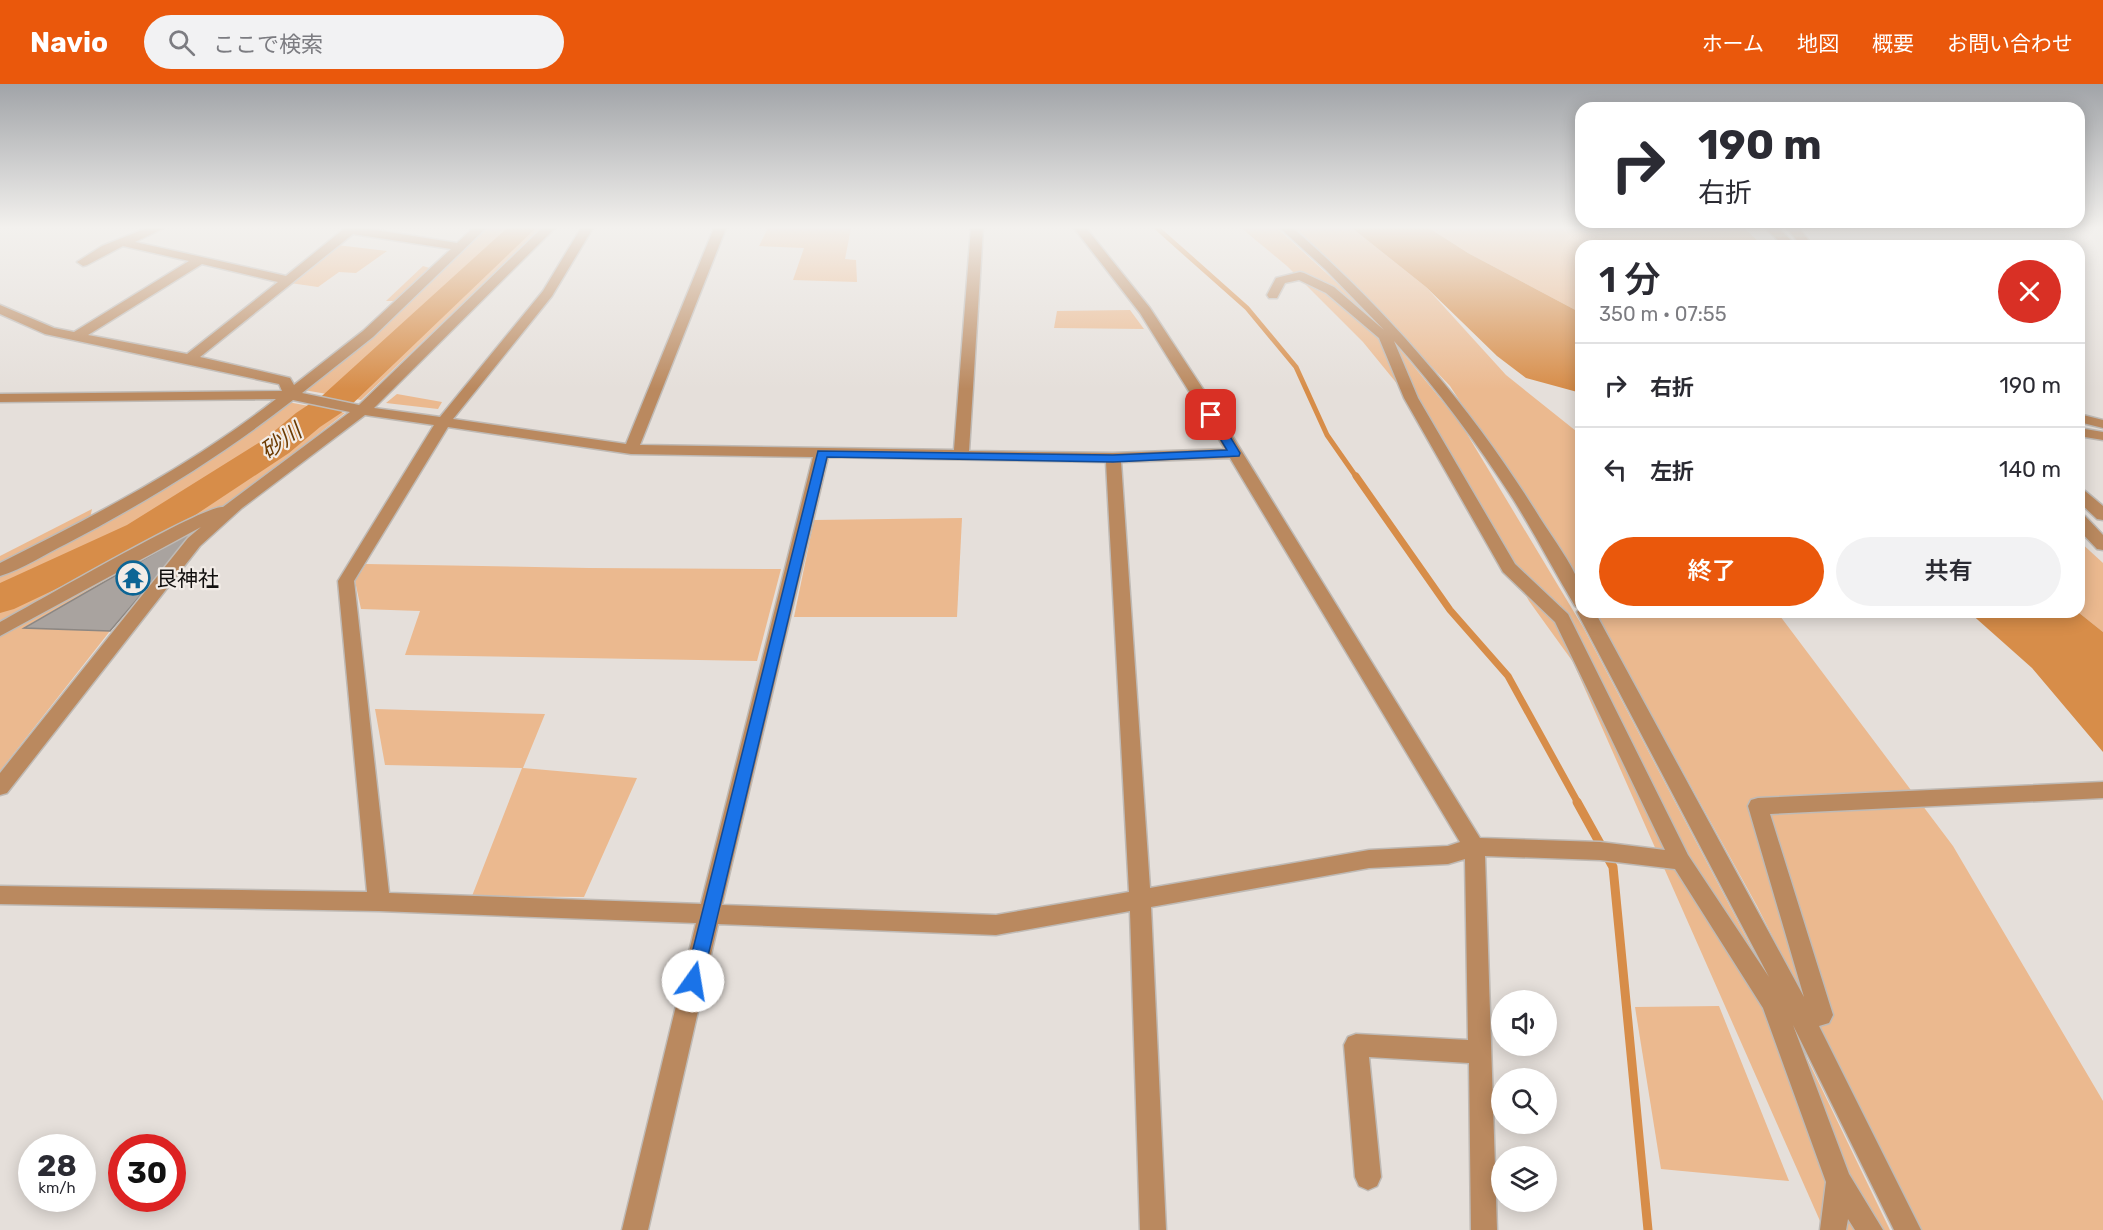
<!DOCTYPE html>
<html lang="ja">
<meta charset="utf-8">
<style>
body{margin:0;font-family:Rubik,"Noto Sans JP",sans-serif;background:#f2f2f3;color:#2b2b33;height:100vh;display:flex;flex-direction:column;font-size:22px;white-space:nowrap}
*{box-sizing:border-box;margin:0}
p{font-size:20px;color:#7c7c81}
.icon{flex:none;width:33px;height:33px;fill:none;stroke:currentColor;stroke-width:2;stroke-linecap:round;stroke-linejoin:round}
.map{position:relative;flex:1;overflow:hidden}
.panel{position:absolute;left:1575px;top:156px;width:510px;height:378px;display:flex;flex-direction:column;background:#fff;border-radius:18px;box-shadow:0 3px 15px #0003}
.panel>*{flex:none}
.hud{position:absolute;left:1575px;top:18px;width:510px;height:126px;border-radius:18px;box-shadow:0 3px 15px #0003;background:#fff;color:#2b2b33;overflow:hidden}
.controls{position:absolute;left:1491px;top:906px;display:grid;gap:12px}
.controls a{display:grid;place-items:center;width:66px;height:66px;border-radius:50%;background:#fff;box-shadow:0 3px 15px #0003;font-size:30px}
.speed{position:absolute;left:18px;top:1050px;display:flex;gap:12px;font-size:30px;font-weight:700;text-align:center}
.speed>*{display:grid;place-content:center;width:78px;height:78px;border-radius:50%;background:#fff;box-shadow:0 3px 15px #0003;line-height:1}
.speed small{font-size:15px;font-weight:400}
.speed .limit{border:9px solid #d22;background:#fff;color:#111}
.pin{position:absolute;display:grid;place-items:center;width:51px;height:51px;color:#fff;margin:-26px;border-radius:12px;box-shadow:0 3px 9px #0006}
.me{position:absolute;width:66px;margin:-33px;rotate:13deg;stroke-linejoin:round;filter:drop-shadow(0 0 4px #0008)}
.turn{display:flex;align-items:center;gap:21px;height:126px;padding:0 24px;font-size:27px}
.turn .icon{width:78px;height:78px;stroke-width:2.5}
.turn b{display:block;font-size:42px;line-height:51px}
.round{display:grid;place-items:center;flex:none;width:63px;height:63px;border-radius:32px;background:#f2f2f3}
.head{display:flex;align-items:center;justify-content:space-between;height:102px;padding:0 24px}
h1{font-size:36px;font-weight:600;line-height:45px}
.action{display:flex;gap:12px;margin-top:auto;padding:12px 24px}
.action a{flex:1;height:69px;border-radius:36px;background:#ea580c;color:#fff;font-size:24px;font-weight:600;line-height:69px;text-align:center}
.action a+a{background:#f2f2f3;color:#2b2b33}
ul{padding:0;list-style:none}
li{display:flex;align-items:center;gap:18px;height:84px;padding:0 24px;border-top:2px solid #e1e1e2}
li div{flex:1}
li b{display:block;font-size:22px}
li em{font-style:normal}
header{display:flex;align-items:center;gap:36px;box-sizing:border-box;height:84px;padding:0 30px;background:#ea580c;color:#fff}
header strong{font-size:28px}
nav{display:flex;gap:33px;margin-inline-start:auto;font-size:21px}
.search{width:420px;height:54px;background:#f2f2f3;display:flex;align-items:center;gap:15px;box-sizing:border-box;padding:0 21px;border-radius:33px;color:#7c7c81;font-size:22px}
.map>svg:first-child{display:block}
.green{fill:#ebb98f}
.water{fill:#d78d49}
.lines{fill:none;stroke-linecap:round;stroke-linejoin:round}
.stream-far2{stroke:#d78d49;stroke-width:5}
.stream-far1{stroke:#d78d49;stroke-width:7}
.stream{stroke:#d78d49;stroke-width:9}
.river{fill:#d78d49;fill-rule:evenodd}
.building{fill:#a9a39f;stroke:#8c8783;stroke-width:1.5}
.minor-casing{stroke:#bfbab5;stroke-width:3}
.minor{fill:#ba895f;fill-rule:evenodd}
.route{fill:#1a73e8;stroke:#114b97;stroke-width:1.5}
.labels{text-anchor:middle;dominant-baseline:central;stroke-width:4.5;stroke-linejoin:round;paint-order:stroke}
.poi-label{font-size:21px;fill:#110f0e;stroke:#f2ece7;text-anchor:start}
.water-label{font-size:22px;font-style:italic;fill:#6b3a02;stroke:#f2ece7}
</style>
<header>
<strong>Navio</strong>
<div class="search"><svg class="icon" aria-label="search" viewBox="0 0 24 24"><circle cx="10" cy="10" r="6"/><path d="M15 15l6 6"/></svg>ここで検索</div>
<nav><a>ホーム</a><a>地図</a><a>概要</a><a>お問い合わせ</a></nav>
</header>
<div class="map">
<svg width="2103" height="1146" viewBox="0 0 2103 1146">
<rect width="100%" height="100%" fill="#e5dfda"/>
<g class="green">
<polygon points="485,144 542,144 361,316 304,306"/>
<polygon points="768,144 851,144 845,175 856,176 857,198 793,196 804,164 759,162"/>
<polygon points="1241,144 1277,144 1371,230 1461,340 1583,543 1774,906 1890,1146 1824,1146 1573,578 1529,517 1434,345 1363,258 1287,182"/>
<polygon points="1293,144 1352,144 1426,203 1506,291 1581,351 1581,502 1450,302 1335,181"/>
<polygon points="1429,144 1744,144 1763,162 1581,162 1581,229 1468,169"/>
<polygon points="337,161 387,167 356,189 339,188 318,203 290,199"/>
<polygon points="423,182 433,185 395,217 386,217"/>
<polygon points="1130,226 1144,245 1054,244 1057,227"/>
<polygon points="397,310 442,318 438,325 386,319"/>
<polygon points="288,318 345,329 198,444 25,543 110,547 0,687 0,491"/>
<polygon points="92,425 90,434 0,480 0,472"/>
<polygon points="962,434 957,533 794,533 814,436"/>
<polygon points="2079,457 2103,479 2103,548 2078,528"/>
<polygon points="366,480 589,484 781,485 757,577 405,571 420,527 361,525 355,497"/>
<polygon points="1595,528 1777,528 1953,762 2103,1017 2103,1146 1922,1146 1757,822"/>
<polygon points="375,625 545,630 523,684 637,694 584,813 472,812 522,684 385,681"/>
<polygon points="1719,922 1789,1097 1661,1085 1635,923"/>
</g>
<g class="water">
<polygon points="1352,144 1429,144 1468,169 1581,229 1581,309 1526,294 1497,272 1426,203"/>
<polygon points="1969,528 2078,528 2103,548 2103,668 2032,584"/>
</g>
<g class="lines">
<polyline class="stream-far2" points="1157,144 1247,224 1296,283 1327,351 1357,394"/>
<polyline class="stream-far1" points="1356,392 1450,526 1508,592 1578,719"/>
<polyline class="stream" points="1577,718 1613,783 1648,1146"/>
<polygon class="river" points="507,144 536,144 347,325 320,343 289,369 153,459 14,525 0,529 0,499 127,441 265,355 296,329 323,311"/>
</g>
<polygon class="building" points="198,444 110,547 24,544"/>
<g class="lines">
<g class="minor-casing">
<g id="minor">
<path d="M 147,144 L 164,144 L 135,158 L 286,192 L 345,144 L 363,144 L 457,159 L 473,144 L 486,144 L 373,253 L 302,309 L 359,321 L 542,144 L 555,144 L 374,324 L 440,333 L 543,207 L 581,144 L 593,144 L 552,212 L 453,335 L 626,360 L 714,144 L 726,144 L 640,361 L 954,366 L 971,144 L 983,144 L 969,367 L 1113,369 L 1225,365 L 1140,229 L 1074,144 L 1086,144 L 1150,224 L 1207,311 L 1480,754 L 1600,758 L 1665,766 L 1555,538 L 1503,488 L 1404,314 L 1379,254 L 1326,209 L 1299,196 L 1285,199 L 1277,214 L 1269,214 L 1267,211 L 1276,194 L 1300,188 L 1304,189 L 1334,203 L 1384,246 L 1326,186 L 1280,144 L 1293,144 C 1390,229 1473,325 1540,434 C 1554,456 1571,478 1580,501 C 1583,508 1581,520 1581,528 L 1595,528 L 1804,913 L 1748,722 L 1751,716 L 1758,714 L 2103,698 L 2103,714 L 1770,730 L 1833,931 L 1829,939 L 1819,942 L 1921,1146 L 1894,1146 L 1793,941 L 1849,1090 L 1883,1146 L 1855,1146 L 1848,1135 L 1846,1146 L 1820,1146 L 1826,1098 L 1763,924 L 1675,785 L 1600,776 L 1485,772 L 1497,1146 L 1471,1146 L 1469,979 L 1369,973 L 1381,1093 L 1377,1102 L 1368,1106 L 1359,1102 L 1355,1093 L 1344,961 L 1348,953 L 1356,950 L 1468,956 L 1465,775 L 1448,780 L 1369,784 L 1151,823 L 1166,1146 L 1140,1146 L 1130,827 L 996,851 L 718,840 L 648,1146 L 622,1146 L 696,839 L 379,827 L 0,820 L 0,802 L 367,808 L 338,497 L 434,341 L 365,331 L 242,424 L 200,462 L 7,709 L 0,711 L 0,689 L 188,454 L 201,443 L 0,552 L 0,538 C 30,522 205,420 223,423 L 350,328 L 293,316 C 223,371 145,419 66,460 C 45,470 23,485 0,492 L 0,479 C 96,431 192,381 276,315 L 0,318 L 0,310 L 282,307 L 279,300 L 45,250 L 0,230 L 0,221 L 54,244 L 74,248 L 189,177 L 123,162 L 87,181 L 83,182 L 77,178 L 102,162 ZM 353,150 L 451,165 L 363,247 L 294,301 L 290,294 L 200,273 ZM 202,180 L 278,198 L 187,270 L 88,251 ZM 1394,257 C 1438,306 1477,359 1513,415 C 1535,450 1554,487 1575,522 L 1580,524 L 1577,528 L 1769,893 L 1688,771 L 1568,530 L 1515,480 L 1418,314 ZM 448,343 L 631,370 L 813,373 L 701,820 L 389,809 L 354,497 ZM 828,373 L 1106,378 L 1129,808 L 996,831 L 722,821 ZM 1230,374 L 1460,758 L 1448,762 L 1369,766 L 1150,804 L 1121,378 Z"/>
<polygon points="1765,144 1778,144 1797,162 1784,162"/>
<polygon points="1787,144 1799,144 1813,162 1801,162"/>
<polygon points="2079,330 2103,336 2103,344 2079,338"/>
<polygon points="2079,344 2103,348 2103,356 2079,352"/>
<polygon points="2079,405 2085,407 2103,422 2103,436 2097,435 2079,418"/>
<polygon points="2079,431 2085,432 2103,451 2103,466 2097,465 2079,446"/>
</g>
</g>
<use href="#minor" class="minor"/>
</g>
<linearGradient id="sky" x2="0" y2="1"><stop stop-color="#a1a4a8"/><stop offset="0.47" stop-color="#f3f1ee"/><stop offset="1" stop-color="#f3f1ee" stop-opacity="0"/></linearGradient>
<rect width="2103" height="305" fill="url(#sky)"/>
<polygon class="route" points="1211,327 1217,331 1240,369 1239,372 1113,378 827,373 702,897 699,903 693,905 687,903 685,897 818,367 1113,371 1227,366 1206,331"/>
<defs>
<g id="temple-ring" transform="scale(1.725)"><circle r="9.5" fill="#f2ece7" stroke="#0c6595" stroke-width="1.5"/><path d="M0-6L5-2H3V0L6.5 2.5H4V6H1.5V3h-3V6H-4V2.5H-6.5L-3 0V-2H-5Z" fill="#0c6595"/></g>
</defs>
<g fill-rule="evenodd">
<use href="#temple-ring" x="133" y="494"/>
</g>
<g class="labels">
<g class="poi-label">
<text x="156" y="494">艮神社</text>
</g>
<g class="water-label">
<text transform="translate(281 357) rotate(-35)">砂川</text>
</g>
</g>
</svg>
<div class="controls">
<a><svg class="icon" aria-label="sound" viewBox="0 0 24 24"><path d="M4 9h4l5-4v14l-5-4H4zM17 9q2 3 0 6"/></svg></a>
<a><svg class="icon" aria-label="search" viewBox="0 0 24 24"><circle cx="10" cy="10" r="6"/><path d="M15 15l6 6"/></svg></a>
<a><svg class="icon" aria-label="layers" viewBox="0 0 24 24"><path d="M12 4l9 5-9 5-9-5zM3 14l9 5 9-5"/></svg></a>
</div>
<div class="speed"><div>28<small>km/h</small></div><div class="limit">30</div></div>
<div class="pin" style="left:1211px;top:331px;background:#d93025"><svg class="icon" aria-label="arrive" viewBox="0 0 24 24"><path d="M6 21V4h12l-3 4 3 4H6"/></svg></div>
<svg class="me" style="left:693px;top:897px" viewBox="-20 -20 40 40"><circle r="19" fill="#fff"/><path d="M0-13L10 11 0 6-10 11z" fill="#1a73e8"/></svg>
<div class="hud">
<div class="turn"><svg class="icon" aria-label="right" viewBox="0 0 24 24"><path d="M7 20v-9h11M14 6l5 5-5 5"/></svg><div><b>190 m</b>右折</div></div>
</div>
<section class="panel">
<div class="head"><div><h1>1 分</h1><p>350 m · 07:55</p></div><a class="round" style="background:#d93025;color:#fff"><svg class="icon" aria-label="close" viewBox="0 0 24 24"><path d="M6 6l12 12M18 6L6 18"/></svg></a></div>
<ul>
<li><svg class="icon" aria-label="right" viewBox="0 0 24 24"><path d="M7 20v-9h11M14 6l5 5-5 5"/></svg><div><b>右折</b></div><em>190 m</em></li>
<li><svg class="icon" aria-label="left" viewBox="0 0 24 24"><path d="M17 20v-9H6M10 6l-5 5 5 5"/></svg><div><b>左折</b></div><em>140 m</em></li>
</ul>
<div class="action"><a>終了</a><a>共有</a></div>
</section>
</div>
